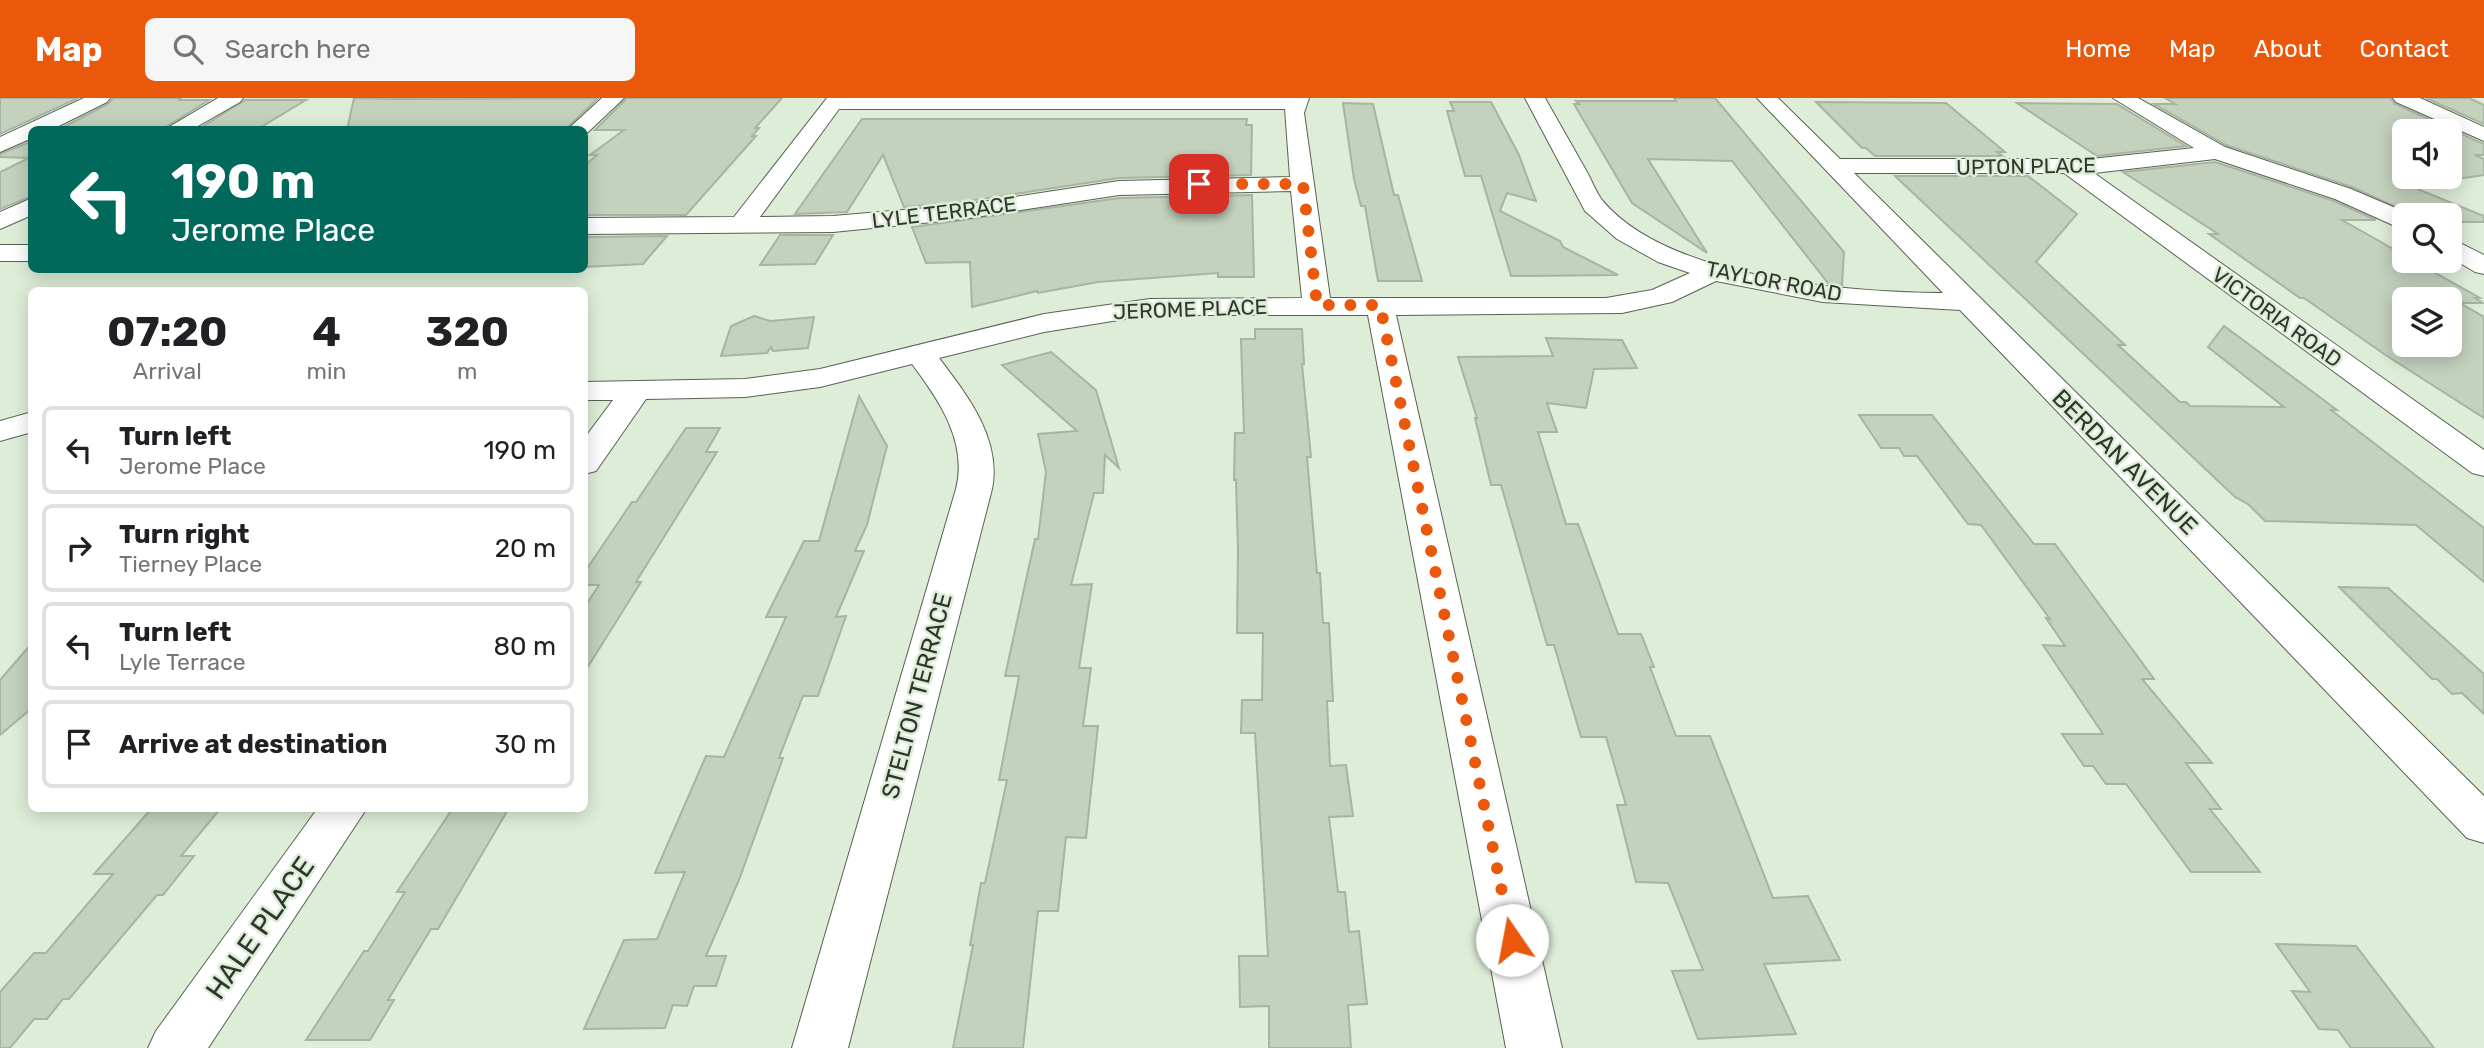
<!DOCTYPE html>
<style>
body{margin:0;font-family:Rubik,sans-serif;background:#f6f6f6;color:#202124;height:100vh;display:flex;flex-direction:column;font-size:26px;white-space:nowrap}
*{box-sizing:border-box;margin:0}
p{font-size:23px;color:#757577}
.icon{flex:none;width:38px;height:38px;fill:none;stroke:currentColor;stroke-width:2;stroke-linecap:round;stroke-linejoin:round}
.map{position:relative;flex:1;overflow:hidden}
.sheet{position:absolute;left:28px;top:189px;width:560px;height:525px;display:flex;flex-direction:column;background:#fff;border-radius:10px;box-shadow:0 4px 18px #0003}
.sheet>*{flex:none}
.guide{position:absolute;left:28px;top:28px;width:560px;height:147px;border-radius:10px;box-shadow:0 4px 18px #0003;background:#00695c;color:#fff;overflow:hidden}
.tools{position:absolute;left:2392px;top:21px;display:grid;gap:14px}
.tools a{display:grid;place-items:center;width:70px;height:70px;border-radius:10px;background:#fff;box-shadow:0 4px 18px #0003;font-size:35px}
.pin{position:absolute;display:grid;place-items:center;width:60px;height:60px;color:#fff;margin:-30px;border-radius:14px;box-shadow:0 4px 10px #0006}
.me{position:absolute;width:77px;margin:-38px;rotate:348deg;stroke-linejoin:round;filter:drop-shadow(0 0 5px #0008)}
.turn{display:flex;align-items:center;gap:24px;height:147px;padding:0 28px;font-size:32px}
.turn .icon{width:91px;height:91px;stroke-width:2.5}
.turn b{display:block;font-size:49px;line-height:60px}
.eta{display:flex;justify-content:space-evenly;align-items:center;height:119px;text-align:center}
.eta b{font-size:42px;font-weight:700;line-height:49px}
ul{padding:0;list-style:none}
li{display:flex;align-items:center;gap:21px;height:88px;margin:0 14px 10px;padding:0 14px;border:4px solid #e0e0e0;border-radius:10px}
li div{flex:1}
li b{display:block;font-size:26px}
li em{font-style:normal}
header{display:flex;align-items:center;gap:42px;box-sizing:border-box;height:98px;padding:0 35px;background:#ea580c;color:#fff}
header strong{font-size:33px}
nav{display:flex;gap:38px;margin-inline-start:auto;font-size:24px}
.search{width:490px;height:63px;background:#f6f6f6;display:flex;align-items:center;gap:18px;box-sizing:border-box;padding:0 24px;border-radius:10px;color:#757577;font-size:26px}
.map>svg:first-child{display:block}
.building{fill:#c3d1bd;stroke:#a6b4a1;stroke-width:2;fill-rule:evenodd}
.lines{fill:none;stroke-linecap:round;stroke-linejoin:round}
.street-casing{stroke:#576351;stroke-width:2}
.secondary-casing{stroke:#576351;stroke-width:2}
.street{fill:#fff;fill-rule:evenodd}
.secondary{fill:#fff;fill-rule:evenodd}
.route{stroke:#ea580c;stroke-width:12;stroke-dasharray:0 21.6}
.labels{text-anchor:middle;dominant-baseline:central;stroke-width:5;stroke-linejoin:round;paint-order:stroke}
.far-street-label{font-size:21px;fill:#30362e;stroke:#deedd8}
.street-label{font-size:24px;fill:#30362e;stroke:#deedd8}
.near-street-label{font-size:28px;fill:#30362e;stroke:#deedd8}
</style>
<header>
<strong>Map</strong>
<div class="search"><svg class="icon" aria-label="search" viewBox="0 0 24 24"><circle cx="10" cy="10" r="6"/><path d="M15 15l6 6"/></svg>Search here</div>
<nav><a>Home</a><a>Map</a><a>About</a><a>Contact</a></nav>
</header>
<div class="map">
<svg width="2484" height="950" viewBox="0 0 2484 950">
<rect width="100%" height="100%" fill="#deedd8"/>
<g class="building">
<polygon points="0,0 78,0 0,36"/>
<polygon points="113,0 182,0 178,2 209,2 161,32 58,32 108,6"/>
<polygon points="354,0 396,1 598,0 565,32 347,32"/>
<polygon points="627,0 782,0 755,30 759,30 752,38 756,38 686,117 584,117 584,68 597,57 590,57 624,32 595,32"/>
<polygon points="1674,0 1715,0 1844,154 1842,187 1828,185 1732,63 1648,61 1707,155 1632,105 1574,6 1579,6 1576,3 1676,3"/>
<path d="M 2165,0 L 2390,0 L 2395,6 L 2484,46 L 2484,57 L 2475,57 L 2484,61 L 2484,77 L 2410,88 L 2484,118 L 2484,124 L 2450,124 L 2450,117 L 2414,117 L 2352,89 L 2226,47 L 2154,6 L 2175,6 ZM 2404,33 L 2450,33 L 2450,79 L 2404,79 Z"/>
<polygon points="2426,0 2469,0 2484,7 2484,26"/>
<polygon points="245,2 306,2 256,32 197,32"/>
<polygon points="1450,4 1491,4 1519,57 1536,103 1507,95 1500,113 1560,143 1563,149 1618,177 1511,178 1481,78 1465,78 1447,13 1454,13"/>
<polygon points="1816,4 1946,5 2005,54 1997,54 2003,58 1875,58 1866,50 1862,50"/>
<polygon points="1343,5 1373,6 1394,97 1398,97 1422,183 1378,183 1365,108 1361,108 1354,81"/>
<polygon points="2017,5 2117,6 2186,48 2097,58"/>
<polygon points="862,21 1247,21 1246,27 1252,27 1251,77 1119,80 962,104 904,109 883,57 847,114 795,116"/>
<polygon points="32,43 32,98 0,111 0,74 29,60 0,59 0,56"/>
<path d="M 2215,64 L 2334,103 L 2376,122 L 2342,122 L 2404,157 L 2404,163 L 2414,163 L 2480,200 L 2475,200 L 2483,205 L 2460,205 L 2484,219 L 2484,320 L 2384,256 L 2304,200 L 2300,200 L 2209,136 L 2218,136 L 2123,74 ZM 2404,201 L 2450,201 L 2450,247 L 2404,247 Z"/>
<polygon points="1895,78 2028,78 2077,116 2036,164 2125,247 2118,247 2180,304 2186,304 2190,308 2284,309 2208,249 2224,228 2337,312 2331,312 2484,430 2484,484 2416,427 2265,423 2248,406 2235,399"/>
<polygon points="1252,97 1254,179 1218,179 1218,175 1098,184 1038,195 1037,193 972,209 970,164 926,165 912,129 1119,100"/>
<polygon points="780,137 833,137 815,166 760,167"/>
<polygon points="667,138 643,166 584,169 584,139"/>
<polygon points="754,218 770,223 814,219 808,250 773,253 771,249 767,255 721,258 731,228"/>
<polygon points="1255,231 1302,231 1304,266 1302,266 1311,359 1307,359 1317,475 1320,475 1323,525 1329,525 1333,603 1327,603 1330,668 1346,667 1353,718 1329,719 1338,794 1345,794 1349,834 1359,833 1367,906 1348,907 1351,950 1269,950 1269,908 1240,909 1239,858 1268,858 1255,635 1241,635 1242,602 1262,602 1263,535 1237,535 1238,453 1236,382 1234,382 1235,335 1244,335 1241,241 1255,241"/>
<polygon points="1546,240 1622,242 1637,270 1594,271 1586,310 1547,305 1557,334 1538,334 1566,426 1578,426 1618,536 1641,536 1654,569 1650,569 1676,638 1710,638 1773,800 1808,798 1840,862 1764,866 1796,936 1698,941 1672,873 1703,872 1668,785 1636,784 1617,707 1626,707 1606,639 1581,639 1554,547 1547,547 1501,387 1491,387 1475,320 1477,320 1458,259 1553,258"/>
<polygon points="1051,254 1096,292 1119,370 1105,357 1103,395 1094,395 1071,487 1092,486 1079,570 1091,570 1083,628 1098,628 1086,740 1066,739 1058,813 1038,813 1023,950 953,950 973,847 970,847 981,785 985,785 1007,682 999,682 1019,578 1005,578 1035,441 1038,441 1046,374 1038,336 1077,333 1002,267"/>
<polygon points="859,298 887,348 867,427 855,453 864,453 836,519 846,518 818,598 803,598 779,660 783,660 739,782 706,858 726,858 716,888 694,888 687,908 673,907 665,930 584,931 624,842 657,841 685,774 655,775 706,658 724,659 786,519 766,519 804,443 819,443"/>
<polygon points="1859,317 1932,317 2034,446 2055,446 2154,581 2142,581 2212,665 2186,665 2221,711 2210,711 2260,774 2191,774 2126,686 2106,686 2093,668 2084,668 2062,636 2103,636 2043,547 2065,548 2046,520 2050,521 1981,427 1968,426 1917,358 1904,358 1899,350 1881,350"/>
<polygon points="686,330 720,330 706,354 717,354 636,484 641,484 584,575 584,510 599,487 584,487 584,475 632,404 636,404"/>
<polygon points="2339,489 2388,490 2484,576 2484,616 2462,595 2452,596 2437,581 2432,581"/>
<polygon points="32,545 32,610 0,637 0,582"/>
<polygon points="152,710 221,710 181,758 194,758 163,797 157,797 69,901 63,901 47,921 34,921 10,950 0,950 0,894 34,855 46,855 113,776 94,776"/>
<polygon points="453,710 509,710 438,831 431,831 388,902 394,902 370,942 306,942 364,853 368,853 405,794 397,794"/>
<polygon points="2276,846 2356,848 2434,950 2351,950 2338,932 2319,931 2292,893 2310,894"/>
</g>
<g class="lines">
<g class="street-casing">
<g id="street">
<polygon points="218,0 243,0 240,4 191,32 164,32"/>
<polygon points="602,0 624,0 585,37 584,32 567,32"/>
<path d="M 827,0 L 1309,0 L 1304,15 L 1330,200 L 1606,200 L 1652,192 L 1690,175 L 1658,164 L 1617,141 L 1585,113 L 1525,0 L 1545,0 C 1559,25 1573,49 1587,74 C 1592,83 1596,94 1602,102 C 1667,181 1848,194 1943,195 L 1757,0 L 1778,0 L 1840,61 L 2091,61 L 2194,50 L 2113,0 L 2138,0 L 2225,49 L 2351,91 L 2412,117 L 2404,117 L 2404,130 L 2395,128 L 2335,101 L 2215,61 L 2094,75 L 2484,352 L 2484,378 L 2472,375 L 2064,75 L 1854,75 L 2484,698 L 2484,745 L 2467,740 L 1960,212 L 1823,204 L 1716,183 L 1672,204 L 1622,215 L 1396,217 L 1562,950 L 1506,950 L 1368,217 L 1150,217 L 1044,234 L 939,260 C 967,297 1002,341 992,391 L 848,950 L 792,950 L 956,391 C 968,344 939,302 912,266 L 820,289 L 745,299 L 646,301 L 596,373 L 584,376 L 584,341 L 613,302 L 584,302 L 584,284 L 745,281 L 820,271 L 1044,216 L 1150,201 L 1302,200 L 1291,93 L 1119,97 L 962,121 L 833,134 L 584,136 L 584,120 L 734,119 ZM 839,11 L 1285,11 L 1290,79 L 1119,83 L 962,107 L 833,118 L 760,119 Z"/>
<polygon points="2393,0 2420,0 2484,29 2484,43 2396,4"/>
<polygon points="32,100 32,117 0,131 0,114"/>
<polygon points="2450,140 2484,157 2484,176 2475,174 2450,159"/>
<rect x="0" y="147" width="32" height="16"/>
<polygon points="32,314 32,334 0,343 0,323"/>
<polygon points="318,710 367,710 208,950 148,950 156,933"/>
</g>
</g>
<g class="secondary-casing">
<polygon id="secondary" points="84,0 110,0 107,4 51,32 32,32 32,40 0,54 0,39"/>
</g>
<use href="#street" class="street"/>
<use href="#secondary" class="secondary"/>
</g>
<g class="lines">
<polyline class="route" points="1199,86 1303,86 1317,207 1380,207 1512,842"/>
</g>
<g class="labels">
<g class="far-street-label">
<text transform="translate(2026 68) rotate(-1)">UPTON PLACE</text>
<text transform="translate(944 114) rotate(-7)">LYLE TERRACE</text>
<text transform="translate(1774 183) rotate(11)">TAYLOR ROAD</text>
<text transform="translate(1190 211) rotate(-2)">JEROME PLACE</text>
<text transform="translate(2277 219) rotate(36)">VICTORIA ROAD</text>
</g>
<g class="street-label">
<text transform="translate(2125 364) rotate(45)">BERDAN AVENUE</text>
<text transform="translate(917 598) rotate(-75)">STELTON TERRACE</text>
</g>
<g class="near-street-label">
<text transform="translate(260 830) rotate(-55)">HALE PLACE</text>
</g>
</g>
</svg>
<div class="tools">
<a><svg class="icon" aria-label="sound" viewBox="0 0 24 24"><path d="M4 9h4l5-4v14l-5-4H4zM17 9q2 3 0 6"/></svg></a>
<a><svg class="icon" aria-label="search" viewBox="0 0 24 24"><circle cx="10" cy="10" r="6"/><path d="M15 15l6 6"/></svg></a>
<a><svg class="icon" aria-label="layers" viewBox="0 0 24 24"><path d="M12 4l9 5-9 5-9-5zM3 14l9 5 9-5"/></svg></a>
</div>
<div class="pin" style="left:1199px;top:86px;background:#d93025"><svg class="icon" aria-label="arrive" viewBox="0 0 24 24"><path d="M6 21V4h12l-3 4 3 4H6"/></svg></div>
<svg class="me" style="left:1512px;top:842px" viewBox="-20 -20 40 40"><circle r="19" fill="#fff"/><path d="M0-13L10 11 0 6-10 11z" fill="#ea580c"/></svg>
<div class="guide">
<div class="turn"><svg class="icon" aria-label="left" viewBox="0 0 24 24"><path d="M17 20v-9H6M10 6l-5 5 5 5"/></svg><div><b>190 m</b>Jerome Place</div></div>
</div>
<section class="sheet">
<div class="eta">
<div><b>07:20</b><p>Arrival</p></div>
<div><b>4</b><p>min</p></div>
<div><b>320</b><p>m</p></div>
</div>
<ul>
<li><svg class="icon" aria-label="left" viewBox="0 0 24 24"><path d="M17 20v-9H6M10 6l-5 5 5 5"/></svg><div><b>Turn left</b><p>Jerome Place</p></div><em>190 m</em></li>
<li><svg class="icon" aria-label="right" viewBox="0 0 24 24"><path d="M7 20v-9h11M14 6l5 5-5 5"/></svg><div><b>Turn right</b><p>Tierney Place</p></div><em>20 m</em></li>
<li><svg class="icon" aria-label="left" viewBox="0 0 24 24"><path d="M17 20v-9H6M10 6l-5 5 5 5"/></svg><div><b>Turn left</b><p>Lyle Terrace</p></div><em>80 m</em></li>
<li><svg class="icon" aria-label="arrive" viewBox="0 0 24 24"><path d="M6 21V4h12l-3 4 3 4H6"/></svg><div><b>Arrive at destination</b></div><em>30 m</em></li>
</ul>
</section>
</div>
